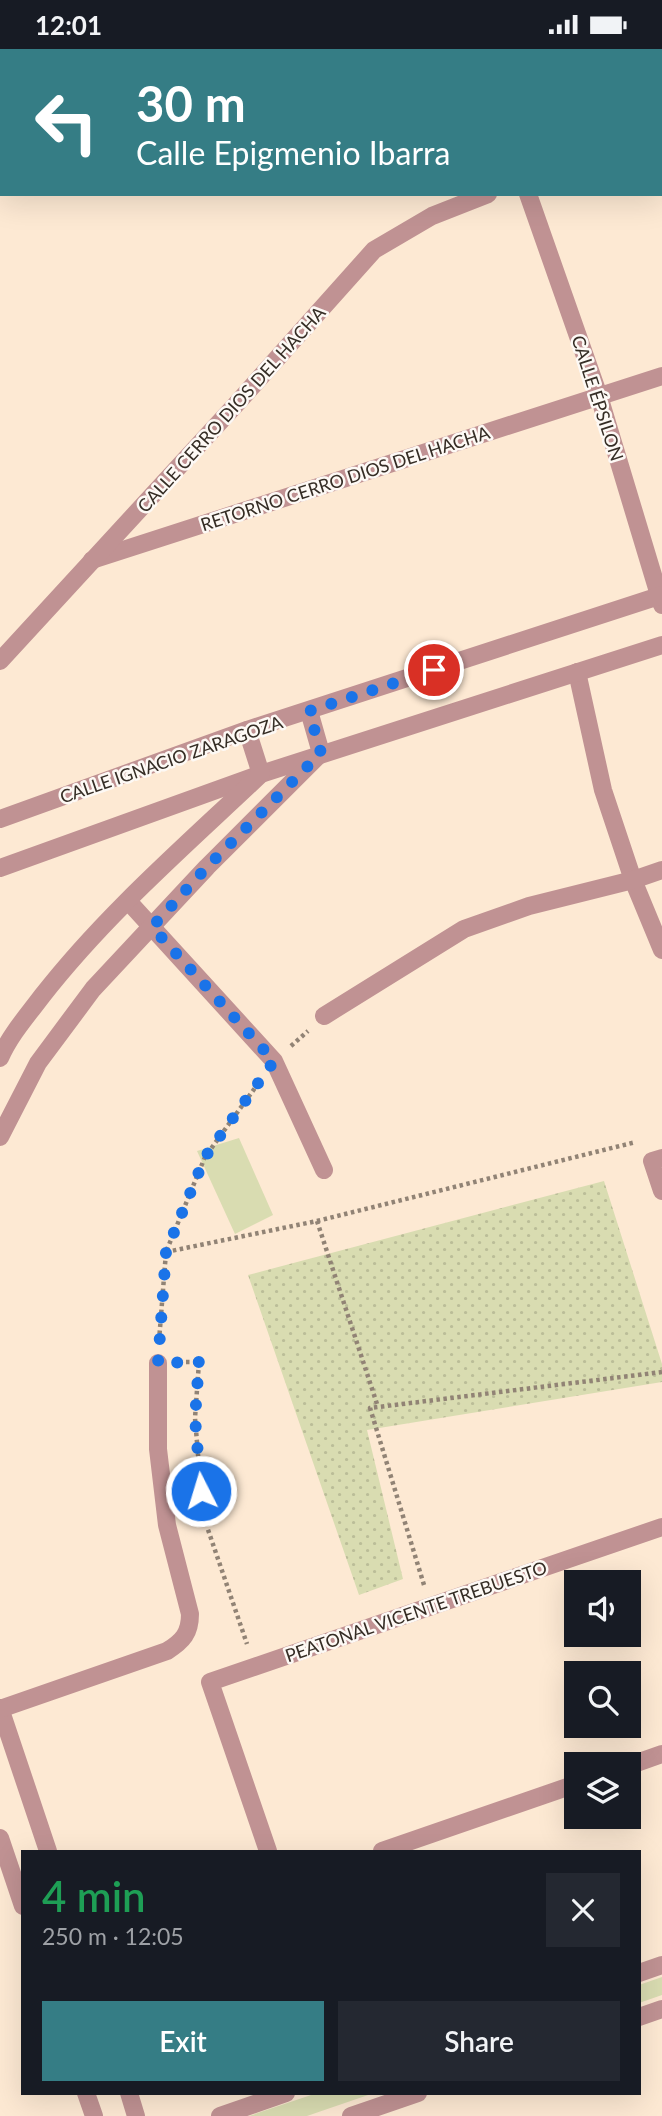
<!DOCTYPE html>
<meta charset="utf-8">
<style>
body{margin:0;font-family:Lato,sans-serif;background:#242831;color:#f1f3f6;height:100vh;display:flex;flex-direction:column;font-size:26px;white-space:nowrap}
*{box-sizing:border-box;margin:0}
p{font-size:23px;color:#9ea1a6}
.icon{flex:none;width:38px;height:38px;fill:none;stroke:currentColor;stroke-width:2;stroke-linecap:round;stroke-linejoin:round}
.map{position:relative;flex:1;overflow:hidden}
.panel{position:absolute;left:21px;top:1801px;width:620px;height:245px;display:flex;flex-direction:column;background:#171b24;border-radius:0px;box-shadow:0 7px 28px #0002}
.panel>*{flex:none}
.top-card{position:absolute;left:0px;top:0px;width:663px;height:147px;box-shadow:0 7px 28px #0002;background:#357d85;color:#fff;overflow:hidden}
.buttons{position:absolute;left:564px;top:1521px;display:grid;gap:14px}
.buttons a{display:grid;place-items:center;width:77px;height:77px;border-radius:0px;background:#171b24;box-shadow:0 7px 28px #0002;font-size:35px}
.pin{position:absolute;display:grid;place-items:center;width:60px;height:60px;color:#fff;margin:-30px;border:4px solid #fff;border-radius:50%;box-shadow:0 2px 7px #0007}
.me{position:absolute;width:77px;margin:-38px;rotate:355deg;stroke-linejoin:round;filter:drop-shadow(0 0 5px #0008)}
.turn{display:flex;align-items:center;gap:24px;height:147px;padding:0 21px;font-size:32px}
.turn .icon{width:91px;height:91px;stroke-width:2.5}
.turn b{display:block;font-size:49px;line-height:60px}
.round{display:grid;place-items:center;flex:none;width:74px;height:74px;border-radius:0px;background:#242831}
.headline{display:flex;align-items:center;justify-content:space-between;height:119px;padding:0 21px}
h1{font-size:42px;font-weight:600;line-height:52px;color:#1e9e55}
.primary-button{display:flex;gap:14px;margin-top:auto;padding:14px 21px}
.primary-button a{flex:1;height:80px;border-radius:0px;background:#357d85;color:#fff;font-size:28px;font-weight:600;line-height:80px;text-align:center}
.primary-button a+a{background:#242831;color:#f1f3f6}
.status{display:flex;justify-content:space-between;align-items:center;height:49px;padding:0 35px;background:#171b24;direction:ltr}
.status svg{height:19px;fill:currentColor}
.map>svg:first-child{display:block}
.grass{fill:#d9dcb1}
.park{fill:url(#park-dots)}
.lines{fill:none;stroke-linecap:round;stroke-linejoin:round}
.path{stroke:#918375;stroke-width:4.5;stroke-dasharray:3.5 3.5;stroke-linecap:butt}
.pedestrian{stroke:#c09293;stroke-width:18}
.minor{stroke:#c09293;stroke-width:18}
.tertiary{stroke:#c09293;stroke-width:18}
.route{stroke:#1a73e8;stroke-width:12;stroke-dasharray:0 21.6}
.labels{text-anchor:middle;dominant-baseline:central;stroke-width:5;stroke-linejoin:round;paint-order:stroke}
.street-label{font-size:18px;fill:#352d25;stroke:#fdf9f5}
</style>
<div class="status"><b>12:01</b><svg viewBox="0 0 49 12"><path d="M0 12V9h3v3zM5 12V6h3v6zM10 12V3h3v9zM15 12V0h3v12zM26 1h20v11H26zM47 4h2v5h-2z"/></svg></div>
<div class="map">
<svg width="662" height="2067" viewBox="0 0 662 2067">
<defs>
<pattern id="park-dots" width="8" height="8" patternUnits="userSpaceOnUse" patternTransform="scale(1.75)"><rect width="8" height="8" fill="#d9dcb1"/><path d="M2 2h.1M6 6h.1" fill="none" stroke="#bbbd98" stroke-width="1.8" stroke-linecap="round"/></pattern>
</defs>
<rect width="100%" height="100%" fill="#fde9d3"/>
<g class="grass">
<polygon points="239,1089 273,1166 235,1185 197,1102"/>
<polygon points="662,1928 662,1946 639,1954 639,1936"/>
<polygon points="317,2044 374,2044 307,2067 249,2067"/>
</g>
<polygon class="park" points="604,1132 662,1315 662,1333 367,1381 403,1530 359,1546 248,1226"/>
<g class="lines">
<g class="path">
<polyline points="291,997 308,982"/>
<polyline points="317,1172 378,1358"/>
<polyline points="166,1203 317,1172 636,1093"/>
<polyline points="159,1292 166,1203 205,1108 260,1032"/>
<polyline points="179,1313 199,1313 195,1369 203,1466 247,1595"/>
<polyline points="424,1536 370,1359 662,1323"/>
</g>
<g class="pedestrian">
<polyline points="577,623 603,741 633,831 662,901"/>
<polyline points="324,967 464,880 529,857 633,831 662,821"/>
<polyline points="628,1717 662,1705"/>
<polyline points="268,1802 210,1633 662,1478"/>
<polyline points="382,1802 576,1735"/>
</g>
<g class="minor">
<polyline points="5,0 5,2"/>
<polyline points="474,0 475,2"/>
<polyline points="0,63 2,60"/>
<polyline points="528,145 599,347 662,556"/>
<polyline points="92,511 662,327"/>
<polyline points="0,612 240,351 374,201 432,167 488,145"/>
<polyline points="0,770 247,681 662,546"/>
<polyline points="0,819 261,725 662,596"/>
<polyline points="128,852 274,1012 324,1121"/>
<path d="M 0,1009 C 10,986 27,967 42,947 C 106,865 186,796 261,725 L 247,681"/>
<polyline points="0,1088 38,1014 93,940 207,818 321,704 309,662"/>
<polyline points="662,1109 652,1112 662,1142"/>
<polyline points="0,1659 48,1802"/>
<path d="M 0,1660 L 167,1602 C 183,1592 190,1584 190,1565 L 167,1476 L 158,1400 L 158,1314"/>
<polyline points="0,1789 23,1857"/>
<polyline points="86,2044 94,2067"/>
<polyline points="129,2044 136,2067"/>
</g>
<g class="tertiary">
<polyline points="639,1924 662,1916"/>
<polyline points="639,1968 662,1960"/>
<polyline points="220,2067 286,2044"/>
<polyline points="351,2067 418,2044"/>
</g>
</g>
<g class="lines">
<polyline class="route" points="201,1442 195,1369 199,1313 158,1314 166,1203 205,1108 274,1012 152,878 207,818 321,704 309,662 434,621"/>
</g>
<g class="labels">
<g class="street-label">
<text transform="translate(598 349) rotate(72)">CALLE ÉPSILON</text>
<text transform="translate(231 360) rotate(-48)">CALLE CERRO DIOS DEL HACHA</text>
<text transform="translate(345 429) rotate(-18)">RETORNO CERRO DIOS DEL HACHA</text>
<text transform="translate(171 710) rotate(-19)">CALLE IGNACIO ZARAGOZA</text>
<text transform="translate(416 1562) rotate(-19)">PEATONAL VICENTE TREBUESTO</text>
</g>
</g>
</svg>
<div class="buttons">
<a><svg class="icon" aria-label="sound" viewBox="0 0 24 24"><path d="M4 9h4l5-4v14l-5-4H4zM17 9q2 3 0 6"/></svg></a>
<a><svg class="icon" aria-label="search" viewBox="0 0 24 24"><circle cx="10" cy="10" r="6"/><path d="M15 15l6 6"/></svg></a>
<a><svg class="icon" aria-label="layers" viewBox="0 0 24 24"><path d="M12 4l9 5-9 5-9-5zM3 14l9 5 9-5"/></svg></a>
</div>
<div class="pin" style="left:434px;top:621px;background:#d93025"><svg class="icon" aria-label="arrive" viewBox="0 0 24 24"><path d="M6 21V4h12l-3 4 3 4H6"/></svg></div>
<svg class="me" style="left:201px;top:1442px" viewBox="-20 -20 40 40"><circle r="17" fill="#1a73e8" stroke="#fff" stroke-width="3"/><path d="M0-11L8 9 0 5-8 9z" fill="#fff"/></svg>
<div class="top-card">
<div class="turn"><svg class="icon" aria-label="left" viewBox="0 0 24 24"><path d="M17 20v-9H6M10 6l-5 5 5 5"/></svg><div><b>30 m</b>Calle Epigmenio Ibarra</div></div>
</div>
<section class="panel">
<div class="headline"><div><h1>4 min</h1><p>250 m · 12:05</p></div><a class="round"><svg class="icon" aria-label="close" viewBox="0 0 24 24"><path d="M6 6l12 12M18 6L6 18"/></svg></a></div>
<div class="primary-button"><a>Exit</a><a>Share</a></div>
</section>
</div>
